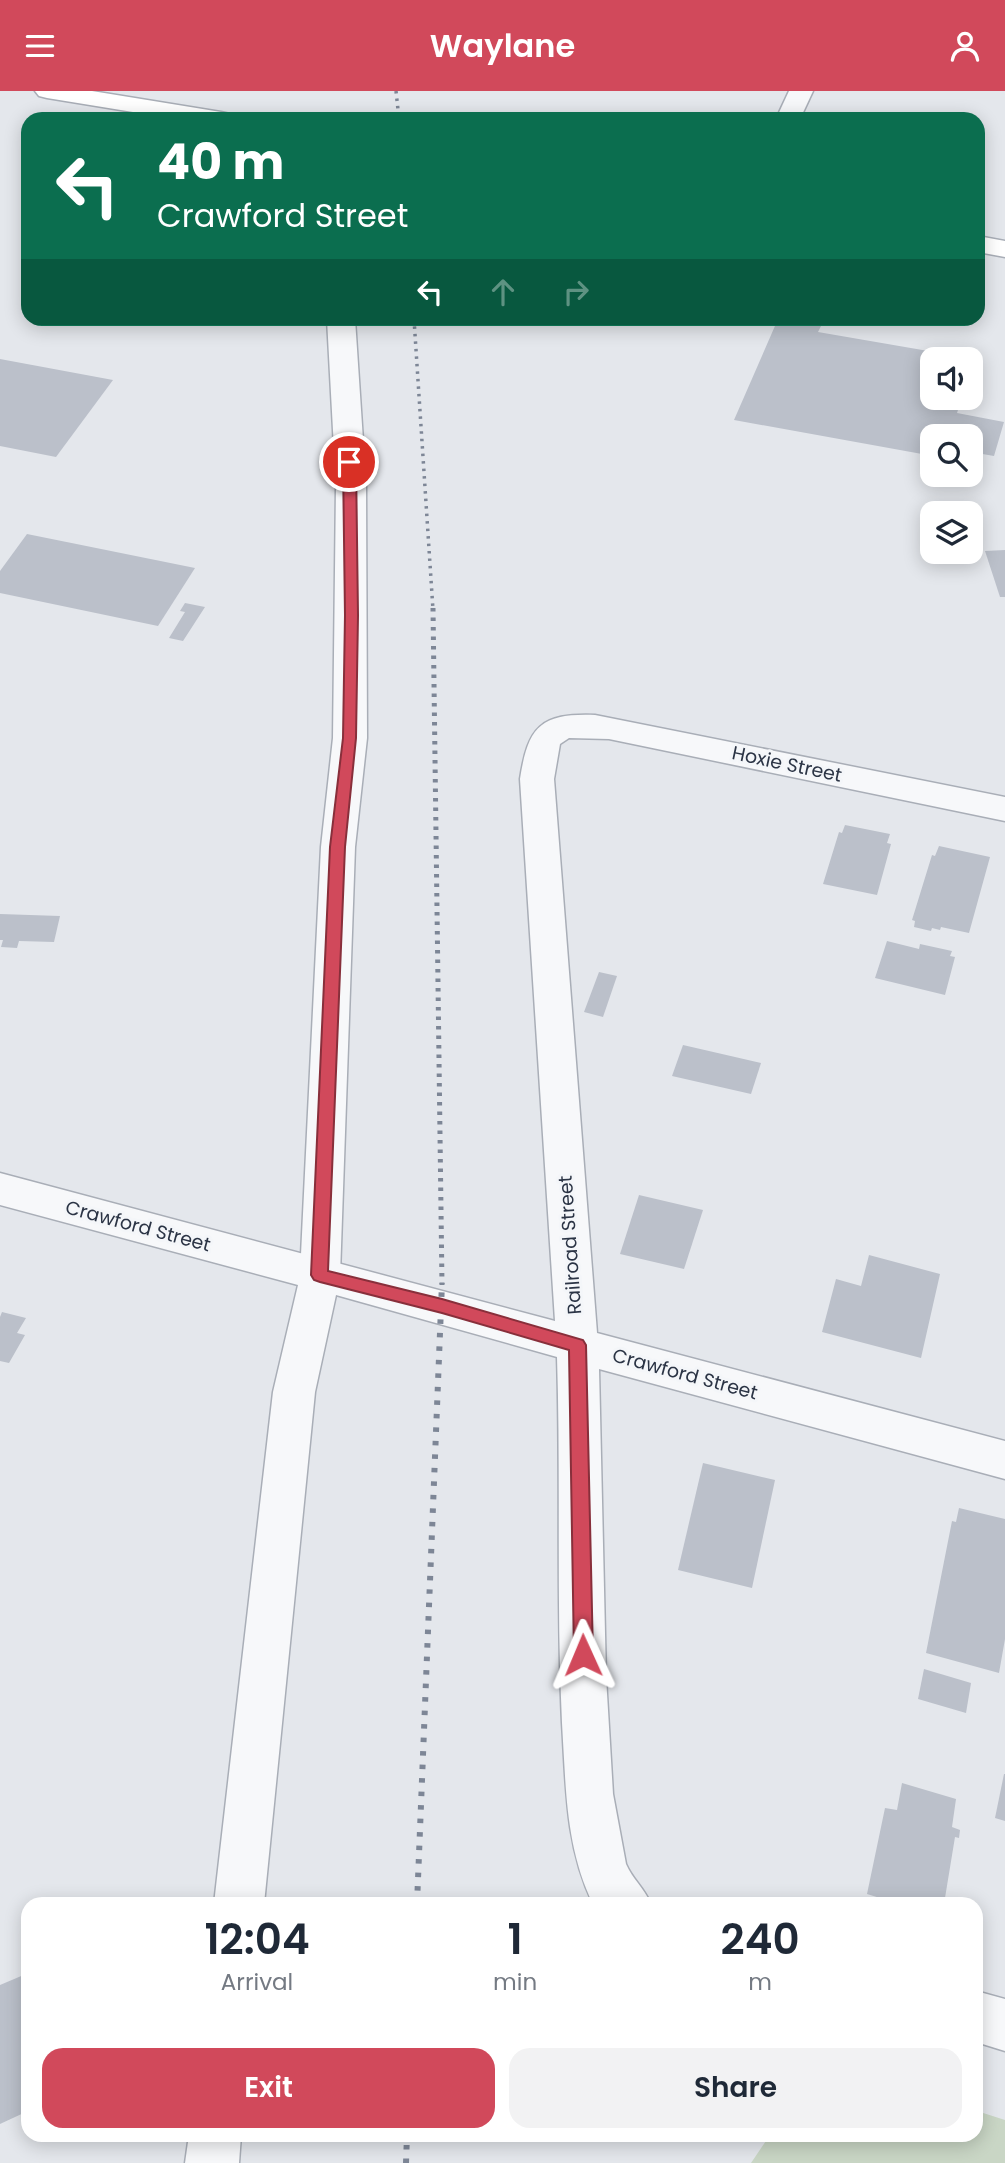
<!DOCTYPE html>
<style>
body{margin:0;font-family:Poppins,sans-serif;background:#f2f2f3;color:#1f2937;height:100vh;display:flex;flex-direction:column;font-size:26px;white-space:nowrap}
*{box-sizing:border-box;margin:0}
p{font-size:23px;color:#747a83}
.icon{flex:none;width:38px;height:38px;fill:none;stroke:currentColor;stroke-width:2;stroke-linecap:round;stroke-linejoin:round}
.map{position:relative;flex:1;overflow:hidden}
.drawer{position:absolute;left:21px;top:1806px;width:962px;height:245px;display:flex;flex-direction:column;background:#fff;border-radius:21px;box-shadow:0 4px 18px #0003}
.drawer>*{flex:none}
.hud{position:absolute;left:21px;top:21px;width:964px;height:214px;border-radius:21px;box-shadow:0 4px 18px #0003;background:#0b6e4f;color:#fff;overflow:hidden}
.controls{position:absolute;left:920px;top:256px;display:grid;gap:14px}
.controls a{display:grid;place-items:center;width:63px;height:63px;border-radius:14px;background:#fff;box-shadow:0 4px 18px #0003;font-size:35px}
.pin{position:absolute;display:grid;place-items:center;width:60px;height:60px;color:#fff;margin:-30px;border:4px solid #fff;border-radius:50%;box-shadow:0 2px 7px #0007}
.me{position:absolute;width:77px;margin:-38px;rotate:359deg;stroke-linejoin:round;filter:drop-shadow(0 0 5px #0008)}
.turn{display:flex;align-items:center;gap:24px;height:147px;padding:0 21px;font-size:32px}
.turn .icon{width:91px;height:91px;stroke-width:2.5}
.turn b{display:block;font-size:49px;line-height:60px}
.lanes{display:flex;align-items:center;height:66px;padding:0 21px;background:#0003;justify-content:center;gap:35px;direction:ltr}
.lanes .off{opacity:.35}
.eta{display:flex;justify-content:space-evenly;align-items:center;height:119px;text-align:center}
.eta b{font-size:42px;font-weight:600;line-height:49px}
.action{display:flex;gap:14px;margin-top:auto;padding:14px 21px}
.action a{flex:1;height:80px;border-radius:21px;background:#d1495b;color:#fff;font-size:28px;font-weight:600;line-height:80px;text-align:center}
.action a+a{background:#f2f2f3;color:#1f2937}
header{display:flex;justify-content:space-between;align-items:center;height:91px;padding:0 21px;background:#d1495b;color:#fff;font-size:32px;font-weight:600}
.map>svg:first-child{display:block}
.green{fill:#c9d6c5}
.building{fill:#bbc0ca}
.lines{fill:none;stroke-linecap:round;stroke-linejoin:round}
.minor-casing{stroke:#a9aeb7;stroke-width:3}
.tertiary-casing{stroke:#a9aeb7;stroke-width:3}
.secondary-casing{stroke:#a9aeb7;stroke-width:3}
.minor{fill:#f7f8fa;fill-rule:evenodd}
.tertiary{fill:#f7f8fa;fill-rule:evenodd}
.secondary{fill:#fff;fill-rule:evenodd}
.rail-far2{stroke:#7d8696;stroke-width:3.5;stroke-dasharray:2.5 5;stroke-linecap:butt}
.rail-far1{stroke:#7d8696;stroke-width:5;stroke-dasharray:3.5 6;stroke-linecap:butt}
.rail{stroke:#7d8696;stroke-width:6;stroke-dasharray:4.5 9;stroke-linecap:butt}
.route{fill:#d1495b;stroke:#882f3b;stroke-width:2}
.labels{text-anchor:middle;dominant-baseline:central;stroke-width:6;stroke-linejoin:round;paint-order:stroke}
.street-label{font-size:19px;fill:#2b3445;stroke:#f4f6f9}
</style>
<header><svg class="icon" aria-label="menu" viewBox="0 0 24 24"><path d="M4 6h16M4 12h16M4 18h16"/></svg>Waylane<svg class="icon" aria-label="person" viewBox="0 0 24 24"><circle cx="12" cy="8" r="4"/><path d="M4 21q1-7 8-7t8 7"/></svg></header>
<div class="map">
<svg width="1005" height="2072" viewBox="0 0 1005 2072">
<rect width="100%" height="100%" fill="#e4e7ec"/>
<polygon class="green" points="977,2020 1005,2029 1005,2072 751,2072 770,2044 976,2044"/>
<g class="building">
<polygon points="778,228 822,233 818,241 963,266 933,268 933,306 962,306 957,322 1004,331 994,365 971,361 971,345 933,345 933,365 734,329"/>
<polygon points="0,268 113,289 56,366 0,355"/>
<polygon points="27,443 195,477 158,535 0,502 0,480"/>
<polygon points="1005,459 1005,506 1000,506 985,460"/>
<polygon points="185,512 205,516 183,550 169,547 185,521 180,520"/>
<polygon points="845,734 890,743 887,752 891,753 877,804 823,793 839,741 842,742"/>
<polygon points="939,755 990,766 969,842 941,836 940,839 932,837 931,840 914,836 915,830 912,829 932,764 935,765"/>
<polygon points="0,823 60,825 54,851 19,850 17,857 1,856 3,849 0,849"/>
<polygon points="887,850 919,858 920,853 952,860 950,865 955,866 945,904 875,887"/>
<polygon points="599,881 617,885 603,926 584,921"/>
<polygon points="683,954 761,972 751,1003 672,985"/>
<polygon points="639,1104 703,1119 684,1178 620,1163"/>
<polygon points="869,1164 940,1183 921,1267 822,1241 836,1188 861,1195"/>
<polygon points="2,1221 26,1227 17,1242 25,1244 9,1272 0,1270 0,1226"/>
<polygon points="703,1372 775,1389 752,1497 678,1479"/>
<polygon points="959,1417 1005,1428 1005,1548 999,1582 926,1562 952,1430 956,1431"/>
<polygon points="924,1578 971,1592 966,1622 918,1608"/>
<polygon points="1004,1683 1005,1683 1005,1730 995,1727"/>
<polygon points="902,1692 956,1708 952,1736 960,1739 959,1747 955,1746 944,1813 884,1813 879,1812 880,1807 867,1803 885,1717 897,1719"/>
<polygon points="26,1883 28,2020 0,2033 0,1894"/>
</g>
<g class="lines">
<g class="minor-casing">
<g id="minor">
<polygon points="789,0 813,0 800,28 776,28"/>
<path d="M 595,624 L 1005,706 L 1005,730 L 609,648 L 569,647 L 560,653 L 554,688 L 597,1242 L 1005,1350 L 1005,1388 L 599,1278 L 606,1586 L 613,1703 L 626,1773 C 633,1789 643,1795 651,1813 L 593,1813 C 565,1755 566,1695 562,1632 C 556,1510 561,1388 557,1266 L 336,1204 L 315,1301 L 264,1813 L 214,1813 L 273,1301 L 298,1194 L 0,1114 L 0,1082 L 555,1230 L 520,688 C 528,636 540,622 595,624 Z"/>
<polygon points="976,1900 1005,1908 1005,1960 976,1951"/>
<polygon points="189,2044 241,2044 239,2072 185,2072"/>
</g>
</g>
<g class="tertiary-casing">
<polygon id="tertiary" points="327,228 355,228 366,395 367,647 355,756 340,1184 334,1196 320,1201 306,1196 300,1184 321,756 333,647 336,395"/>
</g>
<g class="secondary-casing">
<g id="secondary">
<polygon points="35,0 92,0 221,21 230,23 233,28 176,28 47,7 39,5"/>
<polygon points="978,145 1005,150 1005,166 978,161"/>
</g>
</g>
<use href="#minor" class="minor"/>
<use href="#tertiary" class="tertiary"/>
<use href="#secondary" class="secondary"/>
<g class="rail-far2">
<polyline points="396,0 399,28"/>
<polyline points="414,228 433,519"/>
</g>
<polyline class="rail-far1" points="433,517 442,1194"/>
<g class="rail">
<polyline points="417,1813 442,1192"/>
<polyline points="406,2072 407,2044"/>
</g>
</g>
<polygon class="route" points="349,368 356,371 358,524 356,647 345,756 328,1180 442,1208 583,1249 586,1254 593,1564 590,1571 583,1573 577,1571 574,1564 569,1259 442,1222 320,1191 314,1189 311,1184 330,756 343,647 345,524 343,371"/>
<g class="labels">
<g class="street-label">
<text transform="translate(787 673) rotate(12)">Hoxie Street</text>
<text transform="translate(138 1135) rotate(15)">Crawford Street</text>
<text transform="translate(570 1154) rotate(-94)">Railroad Street</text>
<text transform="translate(685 1283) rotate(15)">Crawford Street</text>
</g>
</g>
</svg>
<div class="controls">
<a><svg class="icon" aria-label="sound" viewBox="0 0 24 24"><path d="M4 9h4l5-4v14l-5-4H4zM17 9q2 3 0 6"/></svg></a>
<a><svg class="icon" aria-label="search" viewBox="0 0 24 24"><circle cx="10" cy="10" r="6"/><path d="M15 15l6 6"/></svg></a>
<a><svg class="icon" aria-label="layers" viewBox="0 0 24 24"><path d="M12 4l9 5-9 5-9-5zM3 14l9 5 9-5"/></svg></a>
</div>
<div class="pin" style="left:349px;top:371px;background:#d93025"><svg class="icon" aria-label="arrive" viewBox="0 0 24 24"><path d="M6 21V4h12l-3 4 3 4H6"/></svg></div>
<svg class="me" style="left:583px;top:1564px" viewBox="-20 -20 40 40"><path d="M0-17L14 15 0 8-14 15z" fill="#d1495b" stroke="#fff" stroke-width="4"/></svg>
<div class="hud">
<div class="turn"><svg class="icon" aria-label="left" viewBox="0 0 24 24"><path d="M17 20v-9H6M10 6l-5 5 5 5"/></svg><div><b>40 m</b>Crawford Street</div></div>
<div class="lanes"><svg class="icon" aria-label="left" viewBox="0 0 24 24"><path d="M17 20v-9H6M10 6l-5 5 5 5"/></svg><svg class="icon off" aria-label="ahead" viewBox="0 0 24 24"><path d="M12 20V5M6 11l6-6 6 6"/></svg><svg class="icon off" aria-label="right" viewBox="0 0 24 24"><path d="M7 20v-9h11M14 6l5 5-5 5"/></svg></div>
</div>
<section class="drawer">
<div class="eta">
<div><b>12:04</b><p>Arrival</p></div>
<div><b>1</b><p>min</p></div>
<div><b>240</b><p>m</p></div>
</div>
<div class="action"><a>Exit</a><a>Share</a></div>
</section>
</div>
